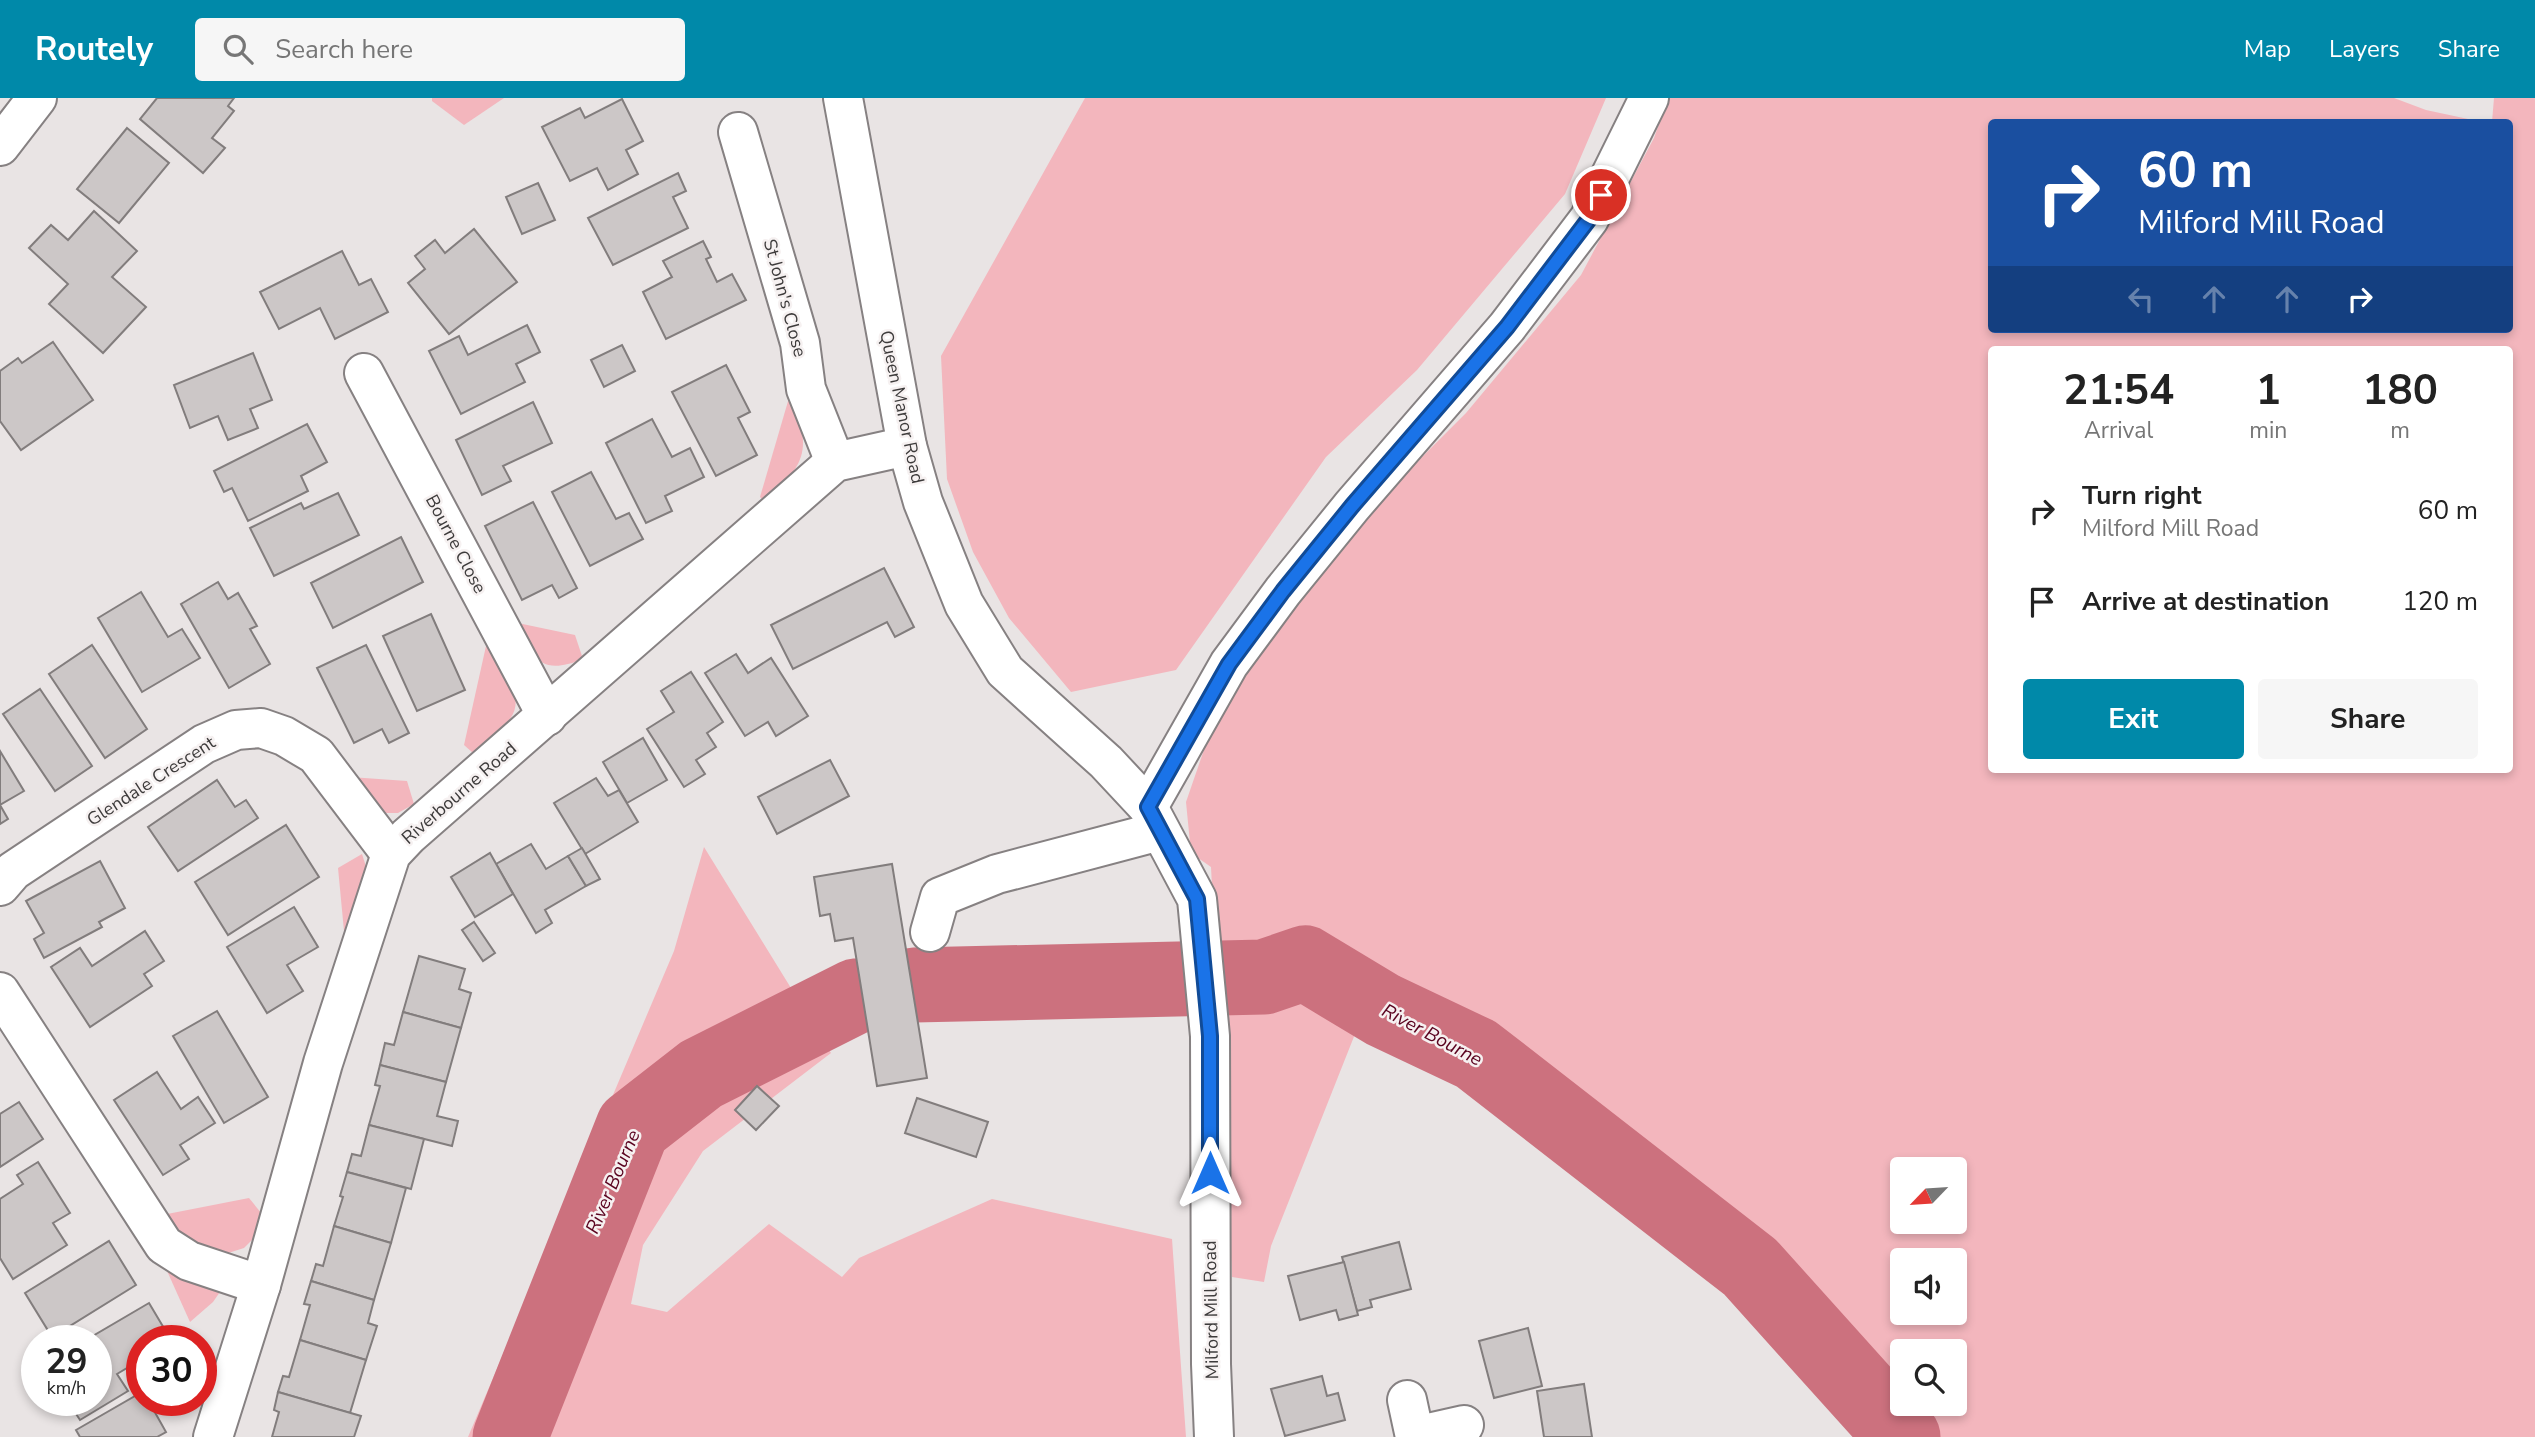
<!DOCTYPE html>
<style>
body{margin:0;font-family:"Nunito Sans",sans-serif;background:#f6f6f6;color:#222;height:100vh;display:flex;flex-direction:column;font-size:26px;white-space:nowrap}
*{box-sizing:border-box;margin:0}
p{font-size:23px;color:#767676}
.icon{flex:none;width:38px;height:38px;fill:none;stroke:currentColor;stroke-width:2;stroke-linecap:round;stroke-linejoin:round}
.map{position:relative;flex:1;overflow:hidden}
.details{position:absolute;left:1988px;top:248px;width:525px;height:427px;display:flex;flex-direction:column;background:#fff;border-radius:7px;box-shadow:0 4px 10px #0003}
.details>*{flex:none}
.top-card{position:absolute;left:1988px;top:21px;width:525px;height:214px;border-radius:7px;box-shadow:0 4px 10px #0003;background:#1a4fa0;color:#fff;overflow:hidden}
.needle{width:46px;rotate:245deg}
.tools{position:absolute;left:1890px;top:1059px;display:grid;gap:14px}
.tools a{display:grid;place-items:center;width:77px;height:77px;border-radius:7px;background:#fff;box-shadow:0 4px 10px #0003;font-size:35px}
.speed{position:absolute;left:21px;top:1227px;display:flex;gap:14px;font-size:35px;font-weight:700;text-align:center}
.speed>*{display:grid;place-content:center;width:91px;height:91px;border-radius:50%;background:#fff;box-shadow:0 4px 10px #0003;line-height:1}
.speed small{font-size:18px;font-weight:400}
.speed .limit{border:10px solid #d22;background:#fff;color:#111}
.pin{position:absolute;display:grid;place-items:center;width:60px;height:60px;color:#fff;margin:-30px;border:4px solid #fff;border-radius:50%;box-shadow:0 2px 7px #0007}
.me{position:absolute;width:77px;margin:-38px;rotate:0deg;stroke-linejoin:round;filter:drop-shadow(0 0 5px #0008)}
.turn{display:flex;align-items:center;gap:24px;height:147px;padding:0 35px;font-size:32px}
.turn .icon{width:91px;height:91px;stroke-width:2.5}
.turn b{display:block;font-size:49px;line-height:60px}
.lanes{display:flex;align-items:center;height:66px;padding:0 35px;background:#0003;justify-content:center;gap:35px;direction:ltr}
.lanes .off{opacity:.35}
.eta{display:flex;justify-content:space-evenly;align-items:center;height:119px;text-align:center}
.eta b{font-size:42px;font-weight:700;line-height:49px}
.cta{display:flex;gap:14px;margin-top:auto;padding:14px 35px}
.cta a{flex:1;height:80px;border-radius:7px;background:#0089a9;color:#fff;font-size:28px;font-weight:700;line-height:80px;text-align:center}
.cta a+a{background:#f6f6f6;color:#222}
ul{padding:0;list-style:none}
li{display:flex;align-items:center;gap:21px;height:91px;padding:0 35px}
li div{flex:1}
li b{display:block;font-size:26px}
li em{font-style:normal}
header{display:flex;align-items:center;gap:42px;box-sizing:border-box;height:98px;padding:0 35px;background:#0089a9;color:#fff}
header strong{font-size:33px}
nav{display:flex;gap:38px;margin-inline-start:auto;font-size:24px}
.search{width:490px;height:63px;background:#f6f6f6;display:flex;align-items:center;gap:18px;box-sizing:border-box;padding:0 24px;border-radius:7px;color:#767676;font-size:26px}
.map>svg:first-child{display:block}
.green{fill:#f3b6bd;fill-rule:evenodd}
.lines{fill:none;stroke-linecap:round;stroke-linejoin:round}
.river{stroke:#cc717e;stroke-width:75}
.building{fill:#ccc7c7;stroke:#827d7d;stroke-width:2}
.minor-casing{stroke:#868182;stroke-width:42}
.minor{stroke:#fff;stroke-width:38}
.route-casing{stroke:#114b97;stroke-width:18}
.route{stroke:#1a73e8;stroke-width:12}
.labels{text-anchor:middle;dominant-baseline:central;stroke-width:5;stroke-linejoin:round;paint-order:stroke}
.street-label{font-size:18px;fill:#3d3b3b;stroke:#f6f1f1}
.water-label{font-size:19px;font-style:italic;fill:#5a031f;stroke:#f6f1f1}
</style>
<header>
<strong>Routely</strong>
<div class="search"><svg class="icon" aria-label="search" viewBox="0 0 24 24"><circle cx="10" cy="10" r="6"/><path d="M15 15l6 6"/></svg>Search here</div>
<nav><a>Map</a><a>Layers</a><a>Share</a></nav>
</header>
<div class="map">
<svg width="2535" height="1339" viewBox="0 0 2535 1339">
<rect width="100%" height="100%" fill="#e9e4e4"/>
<g class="green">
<polygon points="432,0 504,0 464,27 432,3"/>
<polygon points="1085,0 1606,0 1565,96 1417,272 1326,359 1176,572 1071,594 1009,520 973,454 947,381 941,258"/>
<path d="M 1668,0 L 2394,0 L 2426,12 L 2482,24 L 1992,24 L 1992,231 L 2510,231 L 2510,24 L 2492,24 L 2494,0 L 2535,0 L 2535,1339 L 1861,1339 L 1897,1295 L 1679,1078 L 1378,878 L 1271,1148 L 1264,1184 L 1232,1179 L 1211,769 L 1191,755 L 1186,704 L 1206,646 L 1240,580 L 1327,454 L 1466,315 L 1581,177 L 1654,40 ZM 1992,252 L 2510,252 L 2510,672 L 1992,672 ZM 1902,1071 L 1955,1071 L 1955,1124 L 1902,1124 ZM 1902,1162 L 1955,1162 L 1955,1214 L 1902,1214 ZM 1902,1253 L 1955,1253 L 1955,1306 L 1902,1306 Z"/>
<path d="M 791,293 C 810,351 810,362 765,404 L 760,399 Z"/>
<path d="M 513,524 L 575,537 L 583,561 C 539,579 533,559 513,524 Z"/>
<path d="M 488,539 C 499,560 528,597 510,621 C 500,633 485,644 473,655 L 464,647 Z"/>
<polygon points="350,679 407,683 414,706 398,715 383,715"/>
<polygon points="704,749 831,955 703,1053 643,1147 631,1206 667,1214 769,1126 842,1179 859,1160 992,1101 1172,1141 1186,1339 468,1339 674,853"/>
<polygon points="362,756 369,778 353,828 344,833 338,770"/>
<polygon points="249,1100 262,1116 255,1139 244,1150 225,1156 178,1138 162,1117"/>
<polygon points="163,1164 222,1191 213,1204 190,1224"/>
</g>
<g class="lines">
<g class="river">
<polyline points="914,887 1264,879 1305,865 1383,912 1476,956 1750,1169 1903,1339"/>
<polyline points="510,1339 633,1029 701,976 856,898"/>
</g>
</g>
<g class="building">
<polygon points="157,0 234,0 228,8 234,13 212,40 225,50 203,75 140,21"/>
<polygon points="622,1 643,43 626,52 638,76 608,92 597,70 570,83 542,29 580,10 585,20"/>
<polygon points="127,30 169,65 119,125 77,91"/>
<polygon points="678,75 686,93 673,99 688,130 613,167 588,120"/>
<polygon points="538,85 555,122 522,136 506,99"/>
<polygon points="94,113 137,153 112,179 146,209 103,255 49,206 68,186 29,150 51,127 68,142"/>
<polygon points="474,131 517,184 449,236 408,185 425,171 415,158 435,142 445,155"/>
<polygon points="703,143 711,159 706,161 717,184 732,176 746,202 666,241 643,194 672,179 663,163"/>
<polygon points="342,153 359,187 371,181 388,214 335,241 320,210 279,231 260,194"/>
<polygon points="527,227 540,254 516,266 525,284 461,316 429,253 459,238 468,257"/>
<polygon points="53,244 93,302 21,352 0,323 0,273 18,260 22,265"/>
<polygon points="622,247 635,273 604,289 591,262"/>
<polygon points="253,255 272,302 250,311 258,330 228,342 218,318 190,330 174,287"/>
<polygon points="726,267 750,314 738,320 757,357 716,378 672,294"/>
<polygon points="533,304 552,345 503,368 511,383 482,397 456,342"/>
<polygon points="652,321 672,359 690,350 704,379 665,398 672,413 646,425 606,345"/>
<polygon points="307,326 327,364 301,378 308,393 248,423 232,390 224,394 214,373"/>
<polygon points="591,374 616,421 629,415 643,441 590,468 552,394"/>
<polygon points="338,395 359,437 274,478 250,430 301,405 304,411"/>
<polygon points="533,404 577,490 559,500 552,487 522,502 485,428"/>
<polygon points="401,439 423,484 333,530 311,485"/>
<polygon points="884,470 914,529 895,539 887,524 793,571 771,527"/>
<polygon points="218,484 228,501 238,495 257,528 250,531 270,566 229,590 181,506"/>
<polygon points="141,494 168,539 182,531 200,560 142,594 98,520"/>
<polygon points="431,516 465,592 417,613 383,538"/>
<polygon points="92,547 147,631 105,660 49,576"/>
<polygon points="366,547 409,635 389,645 382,631 354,645 317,570"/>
<polygon points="736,556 748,575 771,560 808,618 776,638 768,624 745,638 705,575"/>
<polygon points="691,574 723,624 707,635 716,649 696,662 705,676 684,689 647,631 674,614 661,593"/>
<polygon points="40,591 92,668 55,693 3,616"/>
<polygon points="643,640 667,682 627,705 603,664"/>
<polygon points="0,653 24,693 0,707 8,721 0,726"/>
<polygon points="830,662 849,698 777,736 758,699"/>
<polygon points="596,680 608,698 619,692 638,724 585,756 554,705"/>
<polygon points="217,682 235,709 246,702 258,720 178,773 148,729"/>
<polygon points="286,727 319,779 228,837 195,784"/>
<polygon points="531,746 546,771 568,758 586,788 545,812 552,825 536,835 496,766"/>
<polygon points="582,750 600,781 586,788 568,758"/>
<polygon points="490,755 513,796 475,819 451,779"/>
<polygon points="100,763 125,810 99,824 102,829 44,860 34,841 44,835 26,803"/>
<polygon points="892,766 927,980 877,988 853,840 835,843 830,816 820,818 814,779"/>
<polygon points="294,809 318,849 287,867 303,893 267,915 227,849"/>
<polygon points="474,824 495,855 483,863 462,832"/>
<polygon points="145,833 164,863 144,876 152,888 90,929 51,869 80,850 92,868"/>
<polygon points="419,858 465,871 459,891 471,895 461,930 403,914"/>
<polygon points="217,913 268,999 224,1025 173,938"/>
<polygon points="403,914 461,930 446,984 380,967 385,945 394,947"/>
<polygon points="380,967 446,984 437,1018 458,1023 452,1048 369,1027 380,988 375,987"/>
<polygon points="157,974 181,1011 198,999 215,1025 180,1047 189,1061 163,1077 114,1002"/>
<polygon points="757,988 779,1008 756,1032 735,1012"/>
<polygon points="917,1000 988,1024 976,1059 905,1035"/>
<polygon points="19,1004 43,1041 0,1069 0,1016"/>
<polygon points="369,1027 424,1041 411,1091 347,1074 352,1056 361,1058"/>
<polygon points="38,1064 70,1115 53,1125 67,1147 13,1181 0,1160 0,1101 23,1086 17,1077"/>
<polygon points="347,1074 406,1090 391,1145 334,1128 343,1099 340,1098"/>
<polygon points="334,1128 391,1145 374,1202 311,1183 316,1166 323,1168"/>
<polygon points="109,1143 136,1187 52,1239 25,1195"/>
<polygon points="1399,1144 1411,1191 1370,1202 1372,1209 1357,1213 1342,1159"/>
<polygon points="1344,1164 1358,1217 1339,1222 1336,1212 1300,1222 1288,1178"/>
<polygon points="311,1183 374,1202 368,1225 377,1228 366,1262 300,1242 310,1207 304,1206"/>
<polygon points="149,1205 171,1242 142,1242 142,1261 117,1276 128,1293 80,1322 69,1305 73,1302 96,1302 96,1242 86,1242"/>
<polygon points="1528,1230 1542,1288 1494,1300 1479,1243"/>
<polygon points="300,1242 366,1262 350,1315 278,1294 283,1278 289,1279"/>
<polygon points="1322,1278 1327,1298 1338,1295 1345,1322 1285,1338 1271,1291"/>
<polygon points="1584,1286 1592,1339 1544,1339 1537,1293"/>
<polygon points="142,1294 142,1302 148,1302 166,1334 157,1339 80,1339 76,1332"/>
<polygon points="278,1294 361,1318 354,1339 272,1339 279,1314 274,1312"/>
</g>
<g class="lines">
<g class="minor-casing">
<g id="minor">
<polyline points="843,0 907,348 923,404 964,506 1005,573 1106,664 1148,709 1197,801 1210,938 1211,1266 1214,1339"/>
<polyline points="738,34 800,245 806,291 835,364"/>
<polyline points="0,48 37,0"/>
<polyline points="364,275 547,618"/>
<polyline points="1148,709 1229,566 1283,493 1352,408 1507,229 1589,121 1649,0"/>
<polyline points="0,788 13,773 204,646 236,632 261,630 284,638 316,657 391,756"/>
<polyline points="930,834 940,799 997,776 1160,733"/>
<polyline points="0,894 164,1147 189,1163 261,1187"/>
<polyline points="1407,1302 1415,1339"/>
<polyline points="1415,1338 1464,1327"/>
<polyline points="213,1339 261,1187 323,965 391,756 408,738 835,364 907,348"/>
</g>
</g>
<use href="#minor" class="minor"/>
</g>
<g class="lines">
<g class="route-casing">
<polyline id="route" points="1210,1075 1210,938 1197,801 1148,709 1229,566 1283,493 1352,408 1507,229 1589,121 1601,97"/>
</g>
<use href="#route" class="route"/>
</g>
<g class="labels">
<g class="street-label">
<text transform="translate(785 200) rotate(75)">St John's Close</text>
<text transform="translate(902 309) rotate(78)">Queen Manor Road</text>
<text transform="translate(456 446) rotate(62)">Bourne Close</text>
<text transform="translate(151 683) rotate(-33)">Glendale Crescent</text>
<text transform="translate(459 695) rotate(-41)">Riverbourne Road</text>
<text transform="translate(1211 1212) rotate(-91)">Milford Mill Road</text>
</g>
<g class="water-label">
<text transform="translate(1432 937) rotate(28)">River Bourne</text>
<text transform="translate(613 1084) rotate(-67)">River Bourne</text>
</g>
</g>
</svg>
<div class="tools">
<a><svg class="needle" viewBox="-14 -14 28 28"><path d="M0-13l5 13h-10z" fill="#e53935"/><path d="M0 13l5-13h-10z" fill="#767676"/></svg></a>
<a><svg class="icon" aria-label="sound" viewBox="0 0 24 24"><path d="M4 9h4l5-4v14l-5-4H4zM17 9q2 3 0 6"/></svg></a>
<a><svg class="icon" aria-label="search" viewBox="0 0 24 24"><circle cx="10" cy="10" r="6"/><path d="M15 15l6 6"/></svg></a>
</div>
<div class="speed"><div>29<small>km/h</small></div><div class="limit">30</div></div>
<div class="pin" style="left:1601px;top:97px;background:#d93025"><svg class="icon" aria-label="arrive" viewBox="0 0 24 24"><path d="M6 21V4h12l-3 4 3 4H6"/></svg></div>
<svg class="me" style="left:1210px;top:1075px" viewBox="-20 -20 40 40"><path d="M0-17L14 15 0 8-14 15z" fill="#1a73e8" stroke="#fff" stroke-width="4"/></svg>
<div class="top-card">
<div class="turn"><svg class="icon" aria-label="right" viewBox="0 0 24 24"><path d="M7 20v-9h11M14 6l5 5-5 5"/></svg><div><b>60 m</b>Milford Mill Road</div></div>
<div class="lanes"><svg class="icon off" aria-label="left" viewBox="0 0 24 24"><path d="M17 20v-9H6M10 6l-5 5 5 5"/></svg><svg class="icon off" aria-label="ahead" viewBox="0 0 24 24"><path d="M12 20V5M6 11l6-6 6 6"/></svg><svg class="icon off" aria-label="ahead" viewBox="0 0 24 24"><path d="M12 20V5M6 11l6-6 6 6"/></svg><svg class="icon" aria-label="right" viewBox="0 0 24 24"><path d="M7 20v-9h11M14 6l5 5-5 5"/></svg></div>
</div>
<section class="details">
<div class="eta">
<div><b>21:54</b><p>Arrival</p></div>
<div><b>1</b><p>min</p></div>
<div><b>180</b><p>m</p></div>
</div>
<ul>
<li><svg class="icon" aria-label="right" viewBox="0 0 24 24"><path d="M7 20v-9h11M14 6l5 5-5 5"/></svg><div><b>Turn right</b><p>Milford Mill Road</p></div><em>60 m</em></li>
<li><svg class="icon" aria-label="arrive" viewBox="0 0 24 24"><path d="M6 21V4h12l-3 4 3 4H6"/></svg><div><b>Arrive at destination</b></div><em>120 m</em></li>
</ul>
<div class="cta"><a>Exit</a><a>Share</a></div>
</section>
</div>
